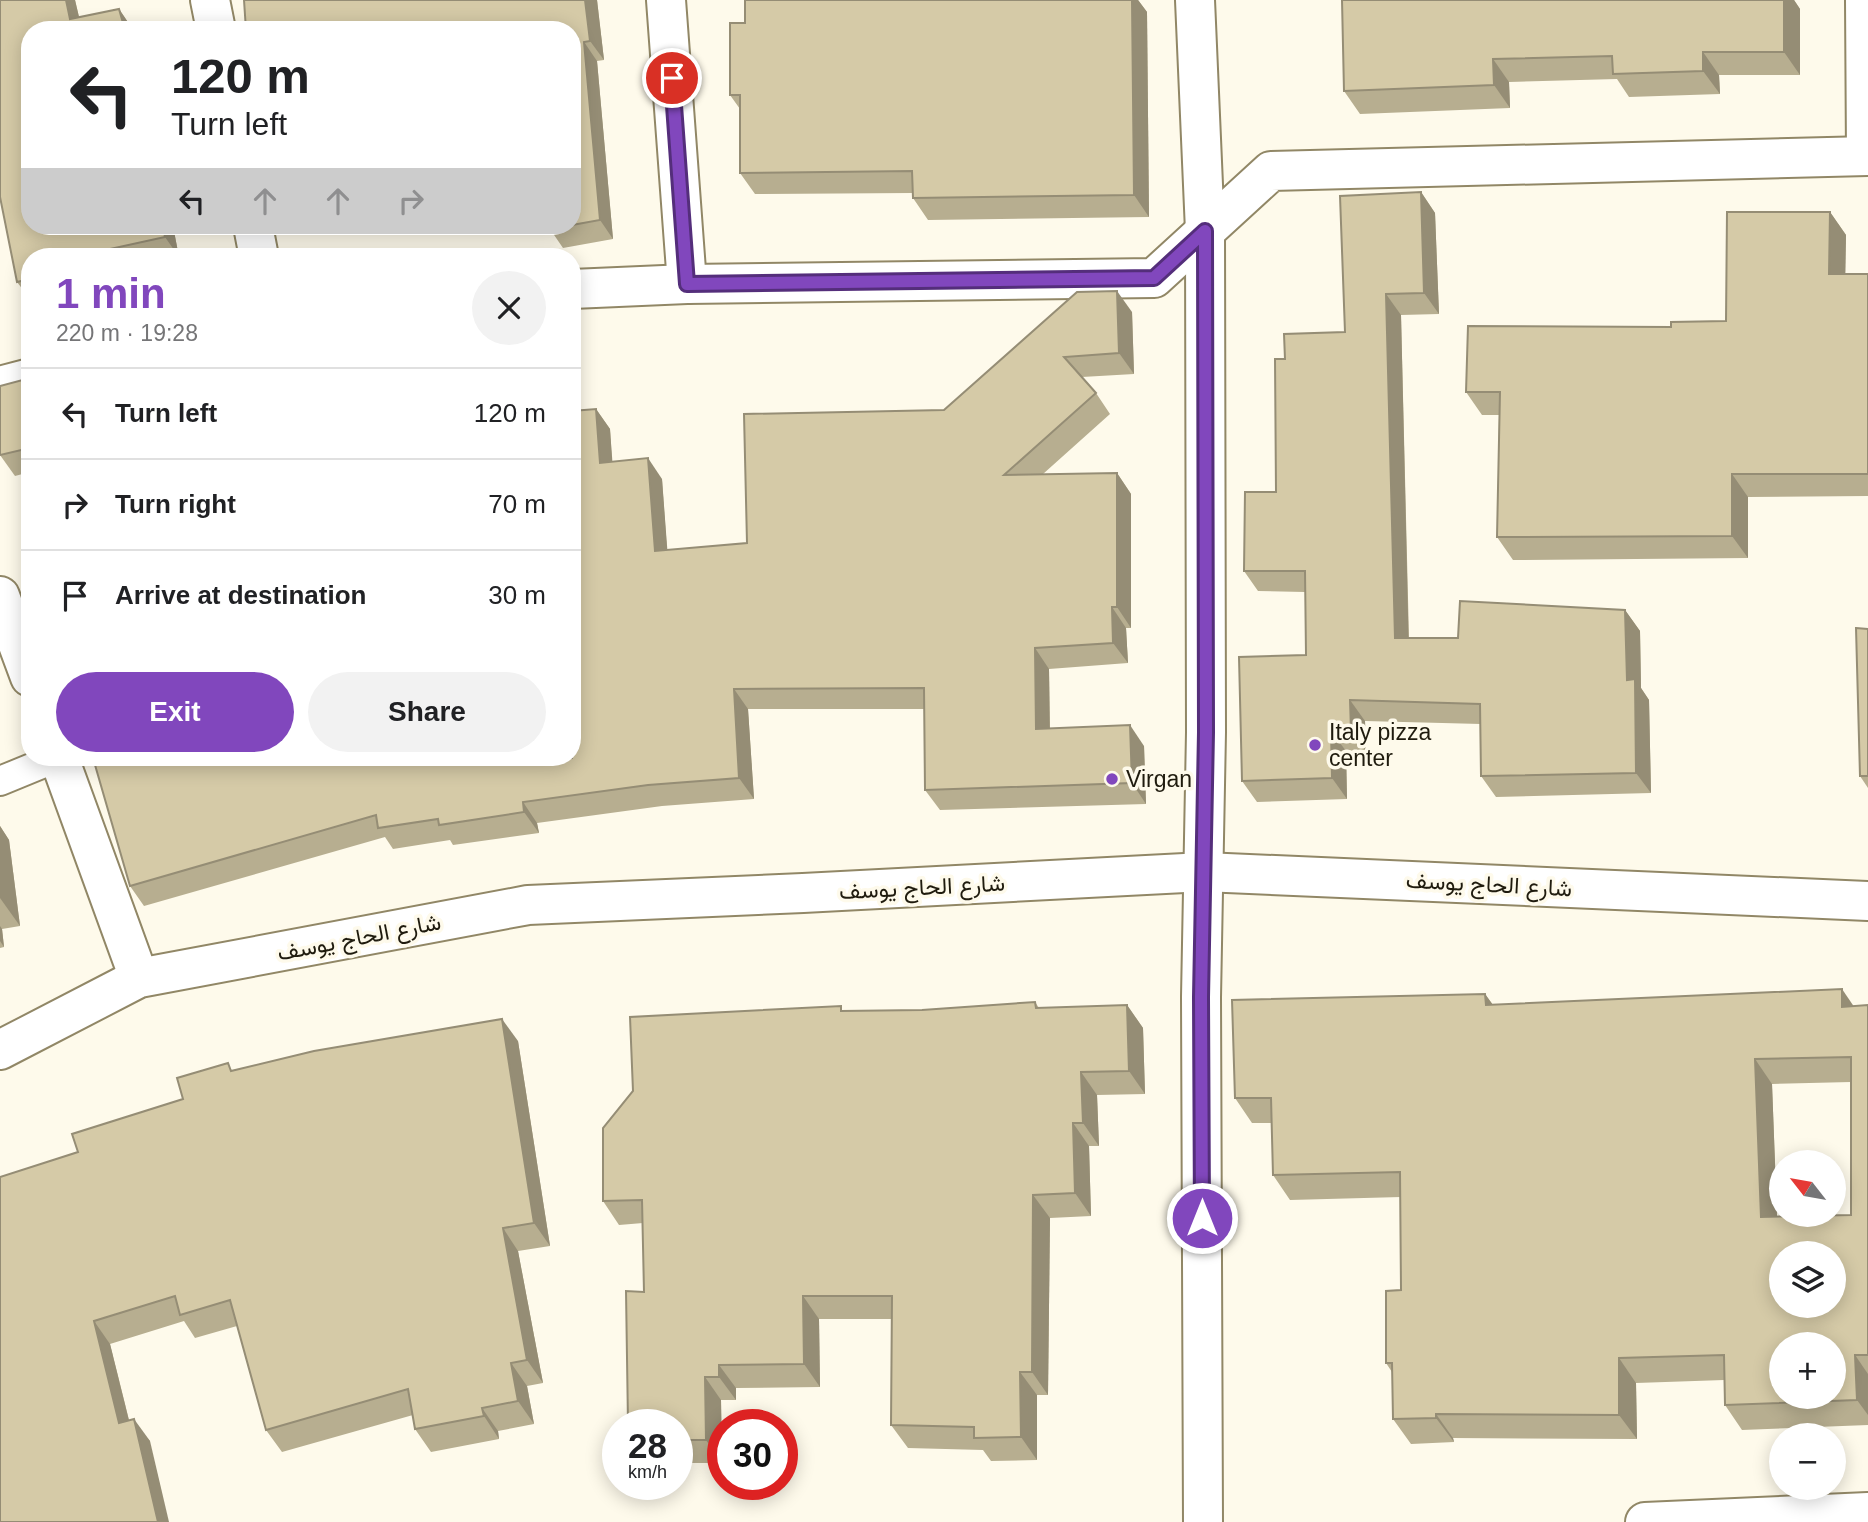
<!DOCTYPE html>
<meta charset="utf-8">
<style>
body{margin:0;font-family:Helvetica,Vazirmatn,sans-serif;background:#f2f2f2;color:#202124;height:100vh;display:flex;flex-direction:column;font-size:26px;white-space:nowrap}
*{box-sizing:border-box;margin:0}
p{font-size:23px;color:#757577}
.icon{flex:none;width:38px;height:38px;fill:none;stroke:currentColor;stroke-width:2;stroke-linecap:round;stroke-linejoin:round}
.map{position:relative;flex:1;overflow:hidden}
.panel{position:absolute;left:21px;top:248px;width:560px;height:518px;display:flex;flex-direction:column;background:#fff;border-radius:28px;box-shadow:0 4px 18px #0003}
.panel>*{flex:none}
.hud{position:absolute;left:21px;top:21px;width:560px;height:214px;border-radius:28px;box-shadow:0 4px 18px #0003;background:#fff;color:#202124;overflow:hidden}
.needle{width:46px;rotate:301deg}
.buttons{position:absolute;left:1769px;top:1150px;display:grid;gap:14px}
.buttons a{display:grid;place-items:center;width:77px;height:77px;border-radius:50%;background:#fff;box-shadow:0 4px 18px #0003;font-size:35px}
.speed{position:absolute;left:602px;top:1409px;display:flex;gap:14px;font-size:35px;font-weight:700;text-align:center}
.speed>*{display:grid;place-content:center;width:91px;height:91px;border-radius:50%;background:#fff;box-shadow:0 4px 18px #0003;line-height:1}
.speed small{font-size:18px;font-weight:400}
.speed .limit{border:10px solid #d22;background:#fff;color:#111}
.pin{position:absolute;display:grid;place-items:center;width:60px;height:60px;color:#fff;margin:-30px;border:4px solid #fff;border-radius:50%;box-shadow:0 2px 7px #0007}
.me{position:absolute;width:77px;margin:-38px;rotate:0deg;stroke-linejoin:round;filter:drop-shadow(0 0 5px #0008)}
.turn{display:flex;align-items:center;gap:24px;height:147px;padding:0 35px;font-size:32px}
.turn .icon{width:91px;height:91px;stroke-width:2.5}
.turn b{display:block;font-size:49px;line-height:60px}
.lanes{display:flex;align-items:center;height:66px;padding:0 35px;background:#0003;justify-content:center;gap:35px;direction:ltr}
.lanes .off{opacity:.35}
.round{display:grid;place-items:center;flex:none;width:74px;height:74px;border-radius:37px;background:#f2f2f2}
.head{display:flex;align-items:center;justify-content:space-between;height:119px;padding:0 35px}
h1{font-size:42px;font-weight:800;line-height:52px;color:#8147bd}
.action{display:flex;gap:14px;margin-top:auto;padding:14px 35px}
.action a{flex:1;height:80px;border-radius:42px;background:#8147bd;color:#fff;font-size:28px;font-weight:800;line-height:80px;text-align:center}
.action a+a{background:#f2f2f2;color:#202124}
ul{padding:0;list-style:none}
li{display:flex;align-items:center;gap:21px;height:91px;padding:0 35px;border-top:2px solid #e0e0e0}
li div{flex:1}
li b{display:block;font-size:26px}
li em{font-style:normal}
.map>svg:first-child{display:block}
.lines{fill:none;stroke-linecap:round;stroke-linejoin:round}
.lane-casing{stroke:#918766;stroke-width:32}
.street-casing{stroke:#918766;stroke-width:42}
.secondary-casing{stroke:#918766;stroke-width:42}
.lane{stroke:#fff;stroke-width:28}
.street{stroke:#fff;stroke-width:38}
.secondary{stroke:#fff;stroke-width:38}
.wall{fill:#b7ae90;fill-rule:evenodd}
.shaded-wall{fill:#958d75}
.building{fill:#d5caa7;stroke:#958d75;stroke-width:2;fill-rule:evenodd}
.route-casing{stroke:#542e7b;stroke-width:18}
.route{stroke:#8147bd;stroke-width:12}
.poi-dot{fill:#8147bd;stroke:#fefaeb;stroke-width:2.5}
.labels{text-anchor:middle;dominant-baseline:central;stroke-width:7;stroke-linejoin:round;paint-order:stroke}
.poi-label{font-size:23px;fill:#1f1b0e;stroke:#fefaeb;text-anchor:start}
.street-label{font-size:23px;fill:#1f1b0e;stroke:#fefaeb}
</style>
<div class="map">
<svg width="1868" height="1522" viewBox="0 0 1868 1522">
<rect width="100%" height="100%" fill="#fefaeb"/>
<g class="lines">
<g class="lane-casing">
<polyline id="lane" points="0,781 56,758"/>
</g>
<g class="street-casing">
<g id="street">
<polyline points="210,0 216,30"/>
<polyline points="666,0 687,284"/>
<polyline points="1195,0 1205,231 1206,732 1201,997 1203,1522"/>
<polyline points="1865,0 1866,156"/>
<polyline points="253,226 259,257"/>
<polyline points="572,289 687,284 1154,278 1271,171 1868,156"/>
<polyline points="0,386 30,378"/>
<polyline points="0,596 30,677"/>
<polyline points="59,758 139,978"/>
<polyline points="1645,1522 1868,1512"/>
</g>
</g>
<g class="secondary-casing">
<polyline id="secondary" points="0,1050 139,978 528,905 803,893 1204,872 1868,901"/>
</g>
<use href="#lane" class="lane"/>
<use href="#street" class="street"/>
<use href="#secondary" class="secondary"/>
</g>
<g class="wall">
<polygon points="0,0 75,0 79,17 119,9 133,30 30,30 30,226 173,226 179,257 30,257 30,299 17,282"/>
<polygon points="597,0 604,60 597,61 613,239 563,248 550,229 549,226 572,226 572,30 246,30"/>
<polygon points="745,0 1138,0 1147,12 1149,217 928,220 913,198 913,193 755,194 740,173 740,109 730,95 745,23"/>
<polygon points="1342,0 1794,0 1800,9 1800,75 1719,75 1720,94 1629,97 1617,79 1509,82 1510,108 1360,114 1344,91"/>
<polygon points="1421,192 1435,213 1439,314 1401,315 1409,638 1458,638 1625,610 1640,631 1641,688 1649,700 1651,793 1496,797 1481,776 1481,724 1365,721 1366,751 1346,751 1347,799 1257,802 1242,781 1306,655 1305,592 1258,591 1244,571 1276,492 1285,359 1345,332"/>
<polygon points="1830,212 1846,235 1845,274 1868,274 1868,496 1748,497 1748,558 1513,560 1497,537 1499,415 1482,415 1466,392 1671,327 1726,321"/>
<polygon points="398,226 428,226 401,229"/>
<polygon points="1132,312 1134,374 1082,377 1096,393 1110,414 1043,474 1117,473 1131,494 1131,628 1126,628 1128,663 1049,669 1050,728 1144,746 1146,804 940,810 925,790 924,709 748,709 754,799 662,806 537,823 539,833 453,845 450,840 393,849 385,837 144,906 130,886 572,758 596,409 610,429 612,462 662,479 667,550 747,543 944,410"/>
<polygon points="30,378 30,472 15,476 0,455"/>
<polygon points="1868,629 1868,788 1860,776"/>
<polygon points="0,826 9,840 20,926 2,929 4,947 0,948"/>
<path d="M 1485,994 L 1493,1005 L 1853,1006 L 1868,1005 L 1868,1425 L 1742,1430 L 1725,1405 L 1724,1380 L 1636,1383 L 1637,1439 L 1453,1438 L 1454,1442 L 1411,1444 L 1393,1419 L 1392,1372 L 1386,1363 L 1401,1290 L 1401,1197 L 1290,1200 L 1273,1175 L 1272,1123 L 1252,1123 L 1235,1098 ZM 1851,1082 L 1851,1215 L 1777,1217 L 1772,1084 Z"/>
<polygon points="1035,1002 1039,1008 1127,1005 1143,1028 1145,1094 1097,1095 1099,1146 1089,1146 1091,1216 1050,1218 1048,1395 1037,1395 1037,1460 991,1461 983,1450 908,1448 891,1425 892,1319 819,1319 820,1387 736,1388 736,1400 721,1400 722,1463 677,1463 677,1424 644,1292 643,1223 619,1225 603,1201 844,1011 922,1010"/>
<polygon points="518,1041 550,1246 518,1251 543,1383 527,1386 534,1424 498,1431 499,1439 431,1452 415,1429 413,1415 282,1452 266,1430 237,1326 195,1338 184,1321 110,1344 129,1420 150,1441 0,1522 78,1152 183,1099 234,1070"/>
</g>
<g class="shaded-wall">
<polygon points="66,0 75,0 82,30 70,19"/>
<polygon points="585,0 597,0 604,60 590,41"/>
<polygon points="1132,0 1138,0 1147,12 1149,217 1134,195"/>
<polygon points="1784,0 1794,0 1800,9 1800,75 1784,52"/>
<polygon points="119,9 132,28 133,30 125,30"/>
<polygon points="584,42 597,61 613,239 600,220"/>
<polygon points="1703,52 1719,75 1720,94 1703,71"/>
<polygon points="1493,59 1509,82 1510,108 1494,85"/>
<polygon points="1421,192 1435,213 1439,314 1424,293"/>
<polygon points="1830,212 1846,235 1845,296 1829,274"/>
<polygon points="163,226 173,226 179,257 165,237"/>
<polygon points="1117,291 1132,312 1134,374 1119,353"/>
<polygon points="1386,294 1401,315 1409,658 1395,638"/>
<polygon points="596,409 610,429 614,484 600,463"/>
<polygon points="648,458 662,479 669,572 655,551"/>
<polygon points="1117,473 1131,494 1131,628 1117,607"/>
<polygon points="1732,474 1748,497 1748,558 1732,536"/>
<polygon points="1112,607 1126,628 1128,663 1113,643"/>
<polygon points="1625,610 1640,631 1641,688 1649,700 1651,793 1636,773 1627,680"/>
<polygon points="1035,648 1049,669 1050,749 1036,729"/>
<polygon points="734,689 748,709 754,799 739,778"/>
<polygon points="1350,700 1365,721 1366,751 1351,731"/>
<polygon points="1130,725 1144,746 1146,804 1132,783"/>
<polygon points="1331,731 1346,751 1347,799 1332,778"/>
<polygon points="523,802 537,823 539,833 524,812"/>
<polygon points="0,826 9,840 20,926 0,898"/>
<polygon points="0,926 2,929 4,947 0,941"/>
<polygon points="1842,989 1859,1014 1842,1007"/>
<polygon points="1485,994 1503,1019 1486,1005"/>
<polygon points="1127,1005 1143,1028 1145,1094 1129,1071"/>
<polygon points="502,1019 518,1041 550,1246 534,1223"/>
<polygon points="1755,1059 1772,1084 1778,1242 1761,1217"/>
<polygon points="1081,1072 1097,1095 1099,1146 1083,1123"/>
<polygon points="1073,1123 1089,1146 1091,1216 1075,1193"/>
<polygon points="1033,1195 1050,1218 1048,1395 1032,1372"/>
<polygon points="503,1228 518,1251 543,1383 527,1360"/>
<polygon points="803,1296 819,1319 820,1387 804,1364"/>
<polygon points="94,1321 110,1344 135,1445 119,1423"/>
<polygon points="1855,1355 1868,1374 1868,1415 1857,1400"/>
<polygon points="1619,1358 1636,1383 1637,1439 1619,1415"/>
<polygon points="511,1363 527,1386 534,1424 518,1401"/>
<polygon points="719,1365 736,1388 736,1400 719,1377"/>
<polygon points="1020,1372 1037,1395 1037,1460 1021,1437"/>
<polygon points="705,1377 721,1400 722,1463 706,1440"/>
<polygon points="482,1408 498,1431 499,1439 484,1416"/>
<polygon points="1436,1414 1453,1438 1454,1442 1436,1418"/>
<polygon points="134,1419 150,1441 169,1522 158,1522"/>
</g>
<g class="building">
<polygon points="0,0 66,0 70,19 119,9 125,30 30,30 30,226 163,226 165,237 110,249 112,257 30,257 30,279 17,282 0,197"/>
<polygon points="244,0 585,0 590,41 584,42 600,220 572,225 572,30 364,30 364,27 334,30 246,30"/>
<polygon points="745,0 1132,0 1134,195 913,198 912,171 740,173 740,95 730,95 730,23 745,23"/>
<polygon points="1342,0 1784,0 1784,52 1703,52 1703,71 1613,74 1612,56 1493,59 1494,85 1344,91"/>
<polygon points="1421,192 1424,293 1386,294 1395,638 1458,638 1460,601 1625,610 1627,680 1635,679 1636,773 1481,776 1480,704 1350,700 1351,731 1331,731 1332,778 1242,781 1239,657 1306,655 1305,571 1244,571 1245,492 1276,492 1275,359 1285,359 1284,334 1345,332 1340,196"/>
<polygon points="1727,212 1830,212 1829,274 1868,274 1868,474 1732,474 1732,536 1497,537 1500,392 1466,392 1468,326 1671,327 1671,322 1726,321"/>
<polygon points="549,226 567,226 550,229"/>
<polygon points="1117,291 1119,353 1064,357 1096,393 1004,475 1117,473 1117,607 1112,607 1113,643 1035,648 1036,729 1130,725 1132,783 925,790 924,688 734,689 739,778 648,785 523,802 524,812 439,825 438,819 378,828 376,815 130,886 93,758 572,758 572,411 596,409 600,463 648,458 655,551 747,543 744,414 944,410 1077,292"/>
<polygon points="30,378 30,448 0,455 0,386"/>
<polygon points="1856,628 1868,629 1868,776 1860,776"/>
<path d="M 1842,989 L 1842,1007 L 1868,1005 L 1868,1355 L 1855,1355 L 1857,1400 L 1725,1405 L 1724,1355 L 1619,1358 L 1619,1415 L 1436,1414 L 1436,1418 L 1393,1419 L 1392,1363 L 1386,1363 L 1386,1291 L 1401,1290 L 1400,1172 L 1273,1175 L 1271,1098 L 1235,1098 L 1232,1000 L 1485,994 L 1486,1005 ZM 1851,1057 L 1851,1215 L 1761,1217 L 1755,1059 ZM 1782,1253 L 1834,1253 L 1834,1306 L 1782,1306 ZM 1782,1344 L 1834,1344 L 1834,1396 L 1782,1396 Z"/>
<polygon points="1035,1002 1036,1008 1127,1005 1129,1071 1081,1072 1083,1123 1073,1123 1075,1193 1033,1195 1032,1372 1020,1372 1021,1437 974,1438 974,1427 891,1425 892,1296 803,1296 804,1364 719,1365 719,1377 705,1377 706,1440 677,1440 677,1424 628,1424 626,1291 644,1292 642,1200 603,1201 603,1128 633,1091 630,1017 841,1006 841,1011 922,1010"/>
<polygon points="502,1019 534,1223 503,1228 527,1360 511,1363 518,1401 482,1408 484,1416 415,1429 408,1389 266,1430 230,1300 180,1315 175,1296 94,1321 119,1423 134,1419 158,1522 0,1522 0,1177 78,1152 72,1134 183,1099 177,1078 228,1063 231,1071 314,1051"/>
</g>
<g class="lines">
<g class="route-casing">
<polyline id="route" points="672,78 687,284 1154,278 1205,231 1206,732 1201,997 1202,1218"/>
</g>
<use href="#route" class="route"/>
</g>
<g class="poi-dot">
<circle cx="1315" cy="745" r="7"/>
<circle cx="1112" cy="779" r="7"/>
</g>
<g class="labels">
<g class="poi-label">
<text x="1329" y="732">Italy pizza<tspan x="1329" dy="26">center</tspan></text>
<text x="1126" y="779">Virgan</text>
</g>
<g class="street-label">
<text transform="translate(1489 884) rotate(3)">شارع الحاج يوسف</text>
<text transform="translate(922 887) rotate(-3)">شارع الحاج يوسف</text>
<text transform="translate(359 937) rotate(-11)">شارع الحاج يوسف</text>
</g>
</g>
</svg>
<div class="buttons">
<a><svg class="needle" viewBox="-14 -14 28 28"><path d="M0-13l5 13h-10z" fill="#e53935"/><path d="M0 13l5-13h-10z" fill="#757577"/></svg></a>
<a><svg class="icon" aria-label="layers" viewBox="0 0 24 24"><path d="M12 4l9 5-9 5-9-5zM3 14l9 5 9-5"/></svg></a>
<a>+</a>
<a>−</a>
</div>
<div class="speed"><div>28<small>km/h</small></div><div class="limit">30</div></div>
<div class="pin" style="left:672px;top:78px;background:#d93025"><svg class="icon" aria-label="arrive" viewBox="0 0 24 24"><path d="M6 21V4h12l-3 4 3 4H6"/></svg></div>
<svg class="me" style="left:1202px;top:1218px" viewBox="-20 -20 40 40"><circle r="17" fill="#8147bd" stroke="#fff" stroke-width="3"/><path d="M0-11L8 9 0 5-8 9z" fill="#fff"/></svg>
<div class="hud">
<div class="turn"><svg class="icon" aria-label="left" viewBox="0 0 24 24"><path d="M17 20v-9H6M10 6l-5 5 5 5"/></svg><div><b>120 m</b>Turn left</div></div>
<div class="lanes"><svg class="icon" aria-label="left" viewBox="0 0 24 24"><path d="M17 20v-9H6M10 6l-5 5 5 5"/></svg><svg class="icon off" aria-label="ahead" viewBox="0 0 24 24"><path d="M12 20V5M6 11l6-6 6 6"/></svg><svg class="icon off" aria-label="ahead" viewBox="0 0 24 24"><path d="M12 20V5M6 11l6-6 6 6"/></svg><svg class="icon off" aria-label="right" viewBox="0 0 24 24"><path d="M7 20v-9h11M14 6l5 5-5 5"/></svg></div>
</div>
<section class="panel">
<div class="head"><div><h1>1 min</h1><p>220 m · 19:28</p></div><a class="round"><svg class="icon" aria-label="close" viewBox="0 0 24 24"><path d="M6 6l12 12M18 6L6 18"/></svg></a></div>
<ul>
<li><svg class="icon" aria-label="left" viewBox="0 0 24 24"><path d="M17 20v-9H6M10 6l-5 5 5 5"/></svg><div><b>Turn left</b></div><em>120 m</em></li>
<li><svg class="icon" aria-label="right" viewBox="0 0 24 24"><path d="M7 20v-9h11M14 6l5 5-5 5"/></svg><div><b>Turn right</b></div><em>70 m</em></li>
<li><svg class="icon" aria-label="arrive" viewBox="0 0 24 24"><path d="M6 21V4h12l-3 4 3 4H6"/></svg><div><b>Arrive at destination</b></div><em>30 m</em></li>
</ul>
<div class="action"><a>Exit</a><a>Share</a></div>
</section>
</div>
